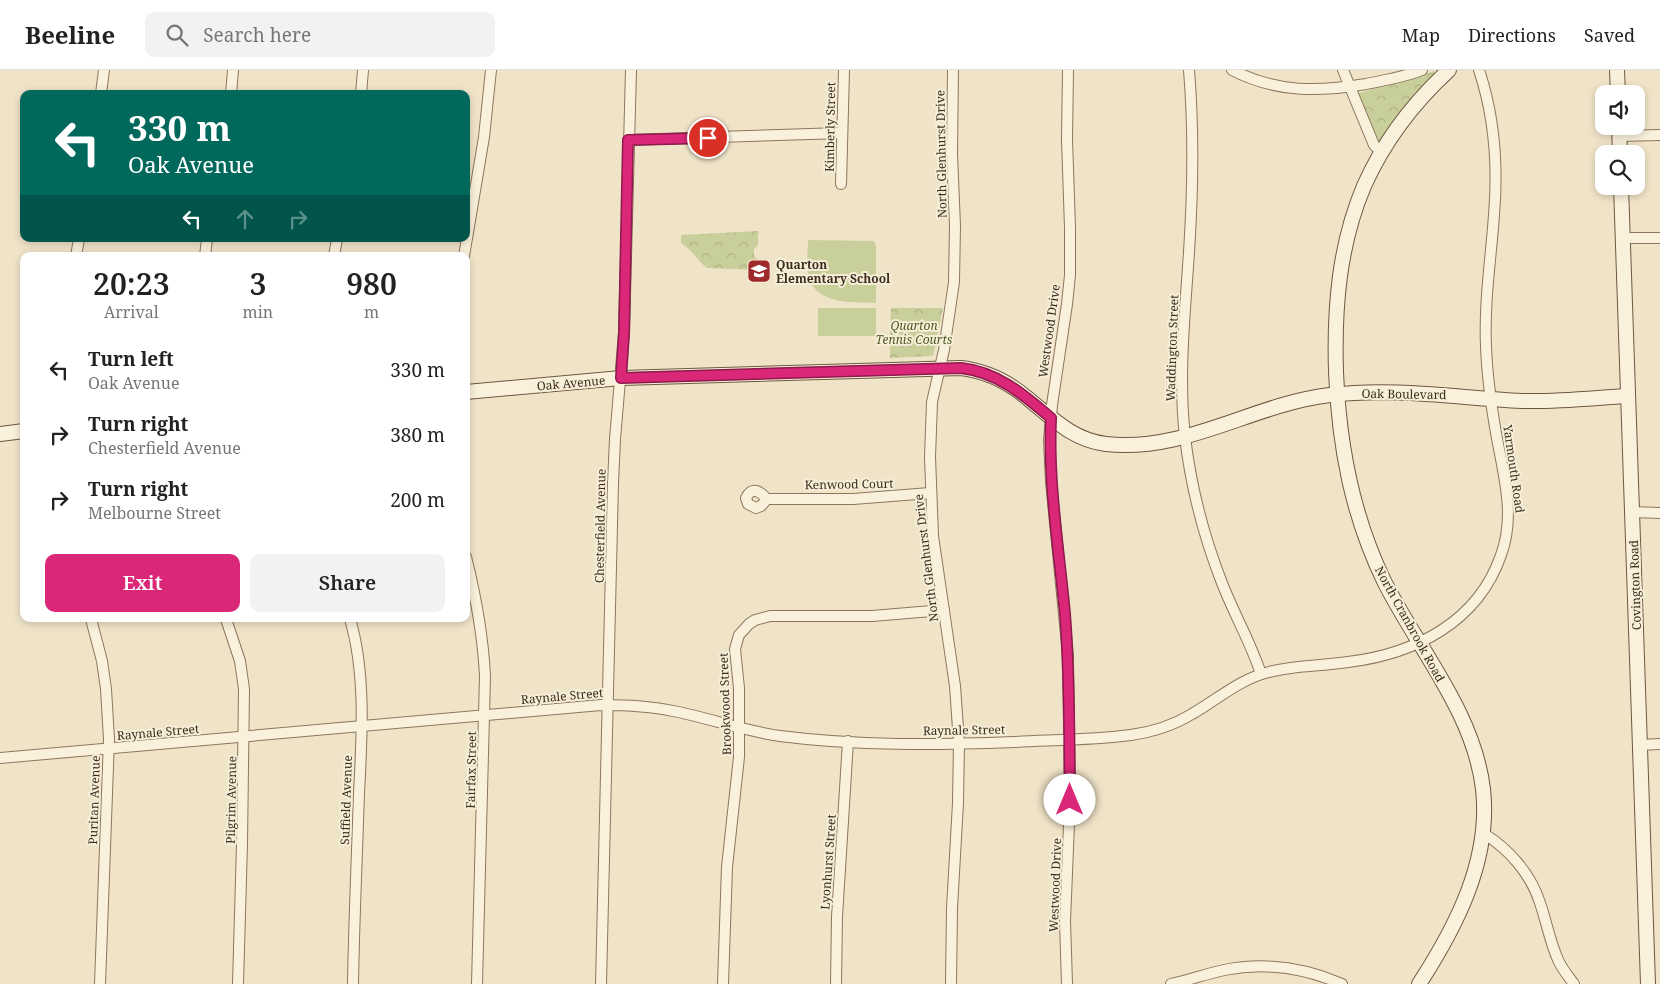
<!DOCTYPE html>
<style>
body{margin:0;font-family:"Noto Serif",serif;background:#f2f2f2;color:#222;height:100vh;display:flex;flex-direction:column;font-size:19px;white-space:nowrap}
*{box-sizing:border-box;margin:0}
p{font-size:16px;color:#767676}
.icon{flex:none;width:28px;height:28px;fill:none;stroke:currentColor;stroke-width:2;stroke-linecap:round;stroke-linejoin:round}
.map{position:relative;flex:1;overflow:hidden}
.drawer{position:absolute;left:20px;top:182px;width:450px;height:370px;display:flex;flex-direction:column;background:#fff;border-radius:10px;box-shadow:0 2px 8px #0003}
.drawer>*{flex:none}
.banner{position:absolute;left:20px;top:20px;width:450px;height:152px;border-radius:10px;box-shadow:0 2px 8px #0003;background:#00695c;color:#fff;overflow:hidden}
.tools{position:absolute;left:1595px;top:15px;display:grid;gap:10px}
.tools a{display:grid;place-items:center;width:50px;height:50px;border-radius:10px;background:#fff;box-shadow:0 2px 8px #0003;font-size:25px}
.pin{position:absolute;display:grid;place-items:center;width:42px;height:42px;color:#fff;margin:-21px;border:2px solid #fff;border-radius:50%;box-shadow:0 1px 5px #0007}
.me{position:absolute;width:55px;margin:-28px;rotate:0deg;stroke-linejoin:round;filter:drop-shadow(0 0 4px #0008)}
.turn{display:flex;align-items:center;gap:18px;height:105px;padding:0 25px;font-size:22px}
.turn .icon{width:65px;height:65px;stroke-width:2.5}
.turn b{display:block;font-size:35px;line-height:42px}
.lanes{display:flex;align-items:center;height:48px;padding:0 25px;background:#0003;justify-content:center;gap:25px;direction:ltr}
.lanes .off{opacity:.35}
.eta{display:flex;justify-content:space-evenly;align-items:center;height:85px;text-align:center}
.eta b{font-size:30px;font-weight:600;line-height:35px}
.cta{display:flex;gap:10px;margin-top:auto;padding:10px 25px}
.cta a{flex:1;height:58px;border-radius:10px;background:#db2777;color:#fff;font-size:20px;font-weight:600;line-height:58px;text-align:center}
.cta a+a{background:#f2f2f2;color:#222}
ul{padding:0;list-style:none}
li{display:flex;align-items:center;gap:15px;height:65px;padding:0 25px}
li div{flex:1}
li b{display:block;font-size:19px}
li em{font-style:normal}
header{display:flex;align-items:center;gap:30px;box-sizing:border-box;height:70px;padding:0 25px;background:#fff;border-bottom:1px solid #e0e0e0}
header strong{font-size:24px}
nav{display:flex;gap:28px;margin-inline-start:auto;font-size:18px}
.search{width:350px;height:45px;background:#f2f2f2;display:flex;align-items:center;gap:12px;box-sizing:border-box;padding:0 18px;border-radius:10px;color:#767676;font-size:19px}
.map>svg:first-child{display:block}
.park{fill:url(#park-crowns)}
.pitch{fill:#c9cf9b}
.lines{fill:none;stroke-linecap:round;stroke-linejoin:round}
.street-casing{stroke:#8d765c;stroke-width:12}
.secondary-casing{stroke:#6f573f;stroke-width:16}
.street{stroke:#faf1dc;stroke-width:10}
.secondary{stroke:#faf1dc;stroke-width:14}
.route-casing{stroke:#8e194d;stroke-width:12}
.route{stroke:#db2777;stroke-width:9}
.labels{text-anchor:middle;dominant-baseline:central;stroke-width:4;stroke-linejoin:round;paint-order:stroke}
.street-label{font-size:12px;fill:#3d2e20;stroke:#f7eed8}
.poi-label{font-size:12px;font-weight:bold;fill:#3d2e20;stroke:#f7eed8;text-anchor:start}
.park-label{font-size:12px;font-style:italic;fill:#4d5a26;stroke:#f7eed8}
</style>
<header>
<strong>Beeline</strong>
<div class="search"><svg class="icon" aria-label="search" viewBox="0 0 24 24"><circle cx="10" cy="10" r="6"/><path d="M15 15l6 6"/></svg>Search here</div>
<nav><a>Map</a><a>Directions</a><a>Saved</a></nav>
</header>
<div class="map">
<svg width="1660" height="914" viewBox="0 0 1660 914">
<defs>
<pattern id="park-crowns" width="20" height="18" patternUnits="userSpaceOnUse" patternTransform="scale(1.25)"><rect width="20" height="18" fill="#c9cf9b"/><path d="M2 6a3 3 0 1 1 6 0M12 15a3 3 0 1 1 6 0" fill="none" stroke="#aeb285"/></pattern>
</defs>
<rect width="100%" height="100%" fill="#f0e4c8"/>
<g class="park">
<polygon points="1434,1 1435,4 1412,28 1382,70 1379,71 1375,67 1359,26 1359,23 1409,10"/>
<path d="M 758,161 L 758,175 L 754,179 L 754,187 L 757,188 L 756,200 L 707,198 C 697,190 692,180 681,173 L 681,165 Z"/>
<polygon points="891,238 943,238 933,286 890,288"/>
</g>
<g class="pitch">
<path d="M 808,170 L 874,171 L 876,176 L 876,233 C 851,232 812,235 808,202 C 806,192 808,180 808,170 Z"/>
<rect x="818" y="238" width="58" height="28"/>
<rect x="894" y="248" width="13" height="28"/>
<rect x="911" y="248" width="13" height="28"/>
</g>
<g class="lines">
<g class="street-casing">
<g id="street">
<path d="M 1189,0 C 1194,61 1193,121 1189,182 C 1185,244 1178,305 1185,367 C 1191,417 1204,467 1222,513 C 1234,544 1251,573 1261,604"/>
<path d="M 1232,0 C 1277,23 1318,22 1366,14 C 1385,10 1404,7 1422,0"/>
<polyline points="1343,0 1374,75 1381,82"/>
<polyline points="101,24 104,0"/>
<polyline points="231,24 233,0"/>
<polyline points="361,24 363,0"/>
<polyline points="1620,66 1660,65"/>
<polyline points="628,70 842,63"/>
<polyline points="841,114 844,0"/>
<polyline points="1623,168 1660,168"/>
<polyline points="76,186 79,169"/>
<polyline points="205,186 207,169"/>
<polyline points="334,186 337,169"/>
<polyline points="464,186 484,67 491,0"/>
<path d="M 767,429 L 761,436 L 756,438 L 748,434 L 746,428 C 752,416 760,421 767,429 L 853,429 L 930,423"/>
<polyline points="1632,442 1660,443"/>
<path d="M 466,487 C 476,527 483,565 485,606 L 477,914"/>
<polyline points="91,549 102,591 106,619 109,669 100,914"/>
<polyline points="226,549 240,591 244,619 242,774 238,914"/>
<path d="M 350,549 C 366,603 362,667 359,723 C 357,787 354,850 353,914"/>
<polyline points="1640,675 1660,674"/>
<path d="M 0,688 L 601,635 C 624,635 650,636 673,641 C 709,648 744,661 780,666 C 857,676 937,675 1014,672 C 1052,670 1092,670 1131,665 C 1152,662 1174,655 1192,644 C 1218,629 1240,609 1269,602 C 1295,595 1322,596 1348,592 C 1415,584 1478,552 1501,485 C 1516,445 1503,403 1496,363 C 1491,334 1487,305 1486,276 C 1484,232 1491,188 1494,145 C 1498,97 1494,45 1479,0"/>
<path d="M 1483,763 C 1509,779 1531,804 1540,833 C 1547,853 1550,873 1559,892 C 1563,900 1569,907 1574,914"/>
<polyline points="601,914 613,413 615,369 624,263 631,0"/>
<polyline points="723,914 727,797 739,687 739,618 735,579 739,565 749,554 755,550 770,546 872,546 944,540"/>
<polyline points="836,914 837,847 848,671"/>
<polyline points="951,914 952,838 958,733 959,673 955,616 933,466 930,387 932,332 944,280 954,212 955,156 952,84 953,0"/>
<polyline points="1067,914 1065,851 1070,730 1068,585 1051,412 1049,370 1052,335 1067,234 1070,205 1070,158 1067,69 1068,0"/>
<path d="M 1171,914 C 1189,910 1206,904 1224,900 C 1264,892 1305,898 1342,914"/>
</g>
</g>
<g class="secondary-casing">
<g id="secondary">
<polyline points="1617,0 1618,24"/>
<polyline points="1619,56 1620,84"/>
<polyline points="1621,116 1648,914"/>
<path d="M 466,322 L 621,308 L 961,298 C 986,301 1007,311 1026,327 C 1051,347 1072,370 1106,374 C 1185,383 1253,334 1330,325 C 1395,317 1458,328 1522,331 C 1558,332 1593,328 1628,326"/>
<polyline points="0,364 24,361"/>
<path d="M 1419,914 C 1456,857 1491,790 1483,719 C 1474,643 1419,580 1385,513 C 1352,446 1339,376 1336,302 C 1334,238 1339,175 1364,116 C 1384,71 1413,33 1449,0"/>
</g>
</g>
<use href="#street" class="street"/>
<use href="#secondary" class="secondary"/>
</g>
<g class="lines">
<g class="route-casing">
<path id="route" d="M 708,68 L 628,70 L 624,263 L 621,308 L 961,298 C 998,302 1024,325 1051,348 C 1048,414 1059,479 1065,544 C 1070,606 1069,668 1070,730"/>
</g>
<use href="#route" class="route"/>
</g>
<defs>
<g id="school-square" transform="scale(1.25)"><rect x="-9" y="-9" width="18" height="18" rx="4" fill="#9e2a2b" stroke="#f7eed8"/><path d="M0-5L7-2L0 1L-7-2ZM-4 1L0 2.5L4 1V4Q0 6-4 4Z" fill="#fff"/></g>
</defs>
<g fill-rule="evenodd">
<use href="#school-square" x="759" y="201"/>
</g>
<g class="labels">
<g class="street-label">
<text transform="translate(830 57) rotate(-89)">Kimberly Street</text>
<text transform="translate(941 84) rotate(-91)">North Glenhurst Drive</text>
<text transform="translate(1049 261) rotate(-82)">Westwood Drive</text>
<text transform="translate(1172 278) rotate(-88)">Waddington Street</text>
<text transform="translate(571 313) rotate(-5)">Oak Avenue</text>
<text transform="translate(1404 324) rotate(1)">Oak Boulevard</text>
<text transform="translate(1514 399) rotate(82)">Yarmouth Road</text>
<text transform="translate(849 414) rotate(-1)">Kenwood Court</text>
<text transform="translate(600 456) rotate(-89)">Chesterfield Avenue</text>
<text transform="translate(926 488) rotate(-97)">North Glenhurst Drive</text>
<text transform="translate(1635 515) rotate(-92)">Covington Road</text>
<text transform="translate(1410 554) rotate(61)">North Cranbrook Road</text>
<text transform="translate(562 626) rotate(-5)">Raynale Street</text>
<text transform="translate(725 634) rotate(-92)">Brookwood Street</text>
<text transform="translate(964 660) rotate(-1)">Raynale Street</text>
<text transform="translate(158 662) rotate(-5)">Raynale Street</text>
<text transform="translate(471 700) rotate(-89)">Fairfax Street</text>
<text transform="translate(94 730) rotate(-88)">Puritan Avenue</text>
<text transform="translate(231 730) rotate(-89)">Pilgrim Avenue</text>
<text transform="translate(346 730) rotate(-88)">Suffield Avenue</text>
<text transform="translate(828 792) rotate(-86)">Lyonhurst Street</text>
<text transform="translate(1055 815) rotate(-88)">Westwood Drive</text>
</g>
<g class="poi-label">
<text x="776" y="194">Quarton<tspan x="776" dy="14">Elementary School</tspan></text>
</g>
<g class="park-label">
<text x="914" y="255">Quarton<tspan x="914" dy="14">Tennis Courts</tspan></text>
</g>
</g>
</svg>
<div class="tools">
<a><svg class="icon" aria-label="sound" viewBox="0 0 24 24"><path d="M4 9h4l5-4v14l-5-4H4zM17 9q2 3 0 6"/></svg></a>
<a><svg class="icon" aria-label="search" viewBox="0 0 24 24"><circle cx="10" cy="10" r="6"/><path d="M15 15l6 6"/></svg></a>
</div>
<div class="pin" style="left:708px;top:68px;background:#d93025"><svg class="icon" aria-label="arrive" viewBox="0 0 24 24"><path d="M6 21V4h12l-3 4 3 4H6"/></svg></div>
<svg class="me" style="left:1070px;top:730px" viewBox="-20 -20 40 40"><circle r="19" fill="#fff"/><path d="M0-13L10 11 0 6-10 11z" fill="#db2777"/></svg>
<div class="banner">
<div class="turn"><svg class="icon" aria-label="left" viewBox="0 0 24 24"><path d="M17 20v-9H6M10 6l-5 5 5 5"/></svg><div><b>330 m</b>Oak Avenue</div></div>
<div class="lanes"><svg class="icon" aria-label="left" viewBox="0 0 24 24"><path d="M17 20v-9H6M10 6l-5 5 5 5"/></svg><svg class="icon off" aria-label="ahead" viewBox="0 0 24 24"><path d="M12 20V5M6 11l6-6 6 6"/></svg><svg class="icon off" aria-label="right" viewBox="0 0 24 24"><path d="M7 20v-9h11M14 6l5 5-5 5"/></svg></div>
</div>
<section class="drawer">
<div class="eta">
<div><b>20:23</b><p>Arrival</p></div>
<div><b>3</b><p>min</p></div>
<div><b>980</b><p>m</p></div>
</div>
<ul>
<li><svg class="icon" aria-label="left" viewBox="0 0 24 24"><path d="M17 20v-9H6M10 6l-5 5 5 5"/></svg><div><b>Turn left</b><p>Oak Avenue</p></div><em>330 m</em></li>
<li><svg class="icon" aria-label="right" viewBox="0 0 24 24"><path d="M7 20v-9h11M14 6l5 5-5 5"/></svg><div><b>Turn right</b><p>Chesterfield Avenue</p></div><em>380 m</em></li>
<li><svg class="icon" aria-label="right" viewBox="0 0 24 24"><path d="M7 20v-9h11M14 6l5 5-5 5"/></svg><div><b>Turn right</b><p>Melbourne Street</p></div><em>200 m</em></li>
</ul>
<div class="cta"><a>Exit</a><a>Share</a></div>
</section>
</div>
